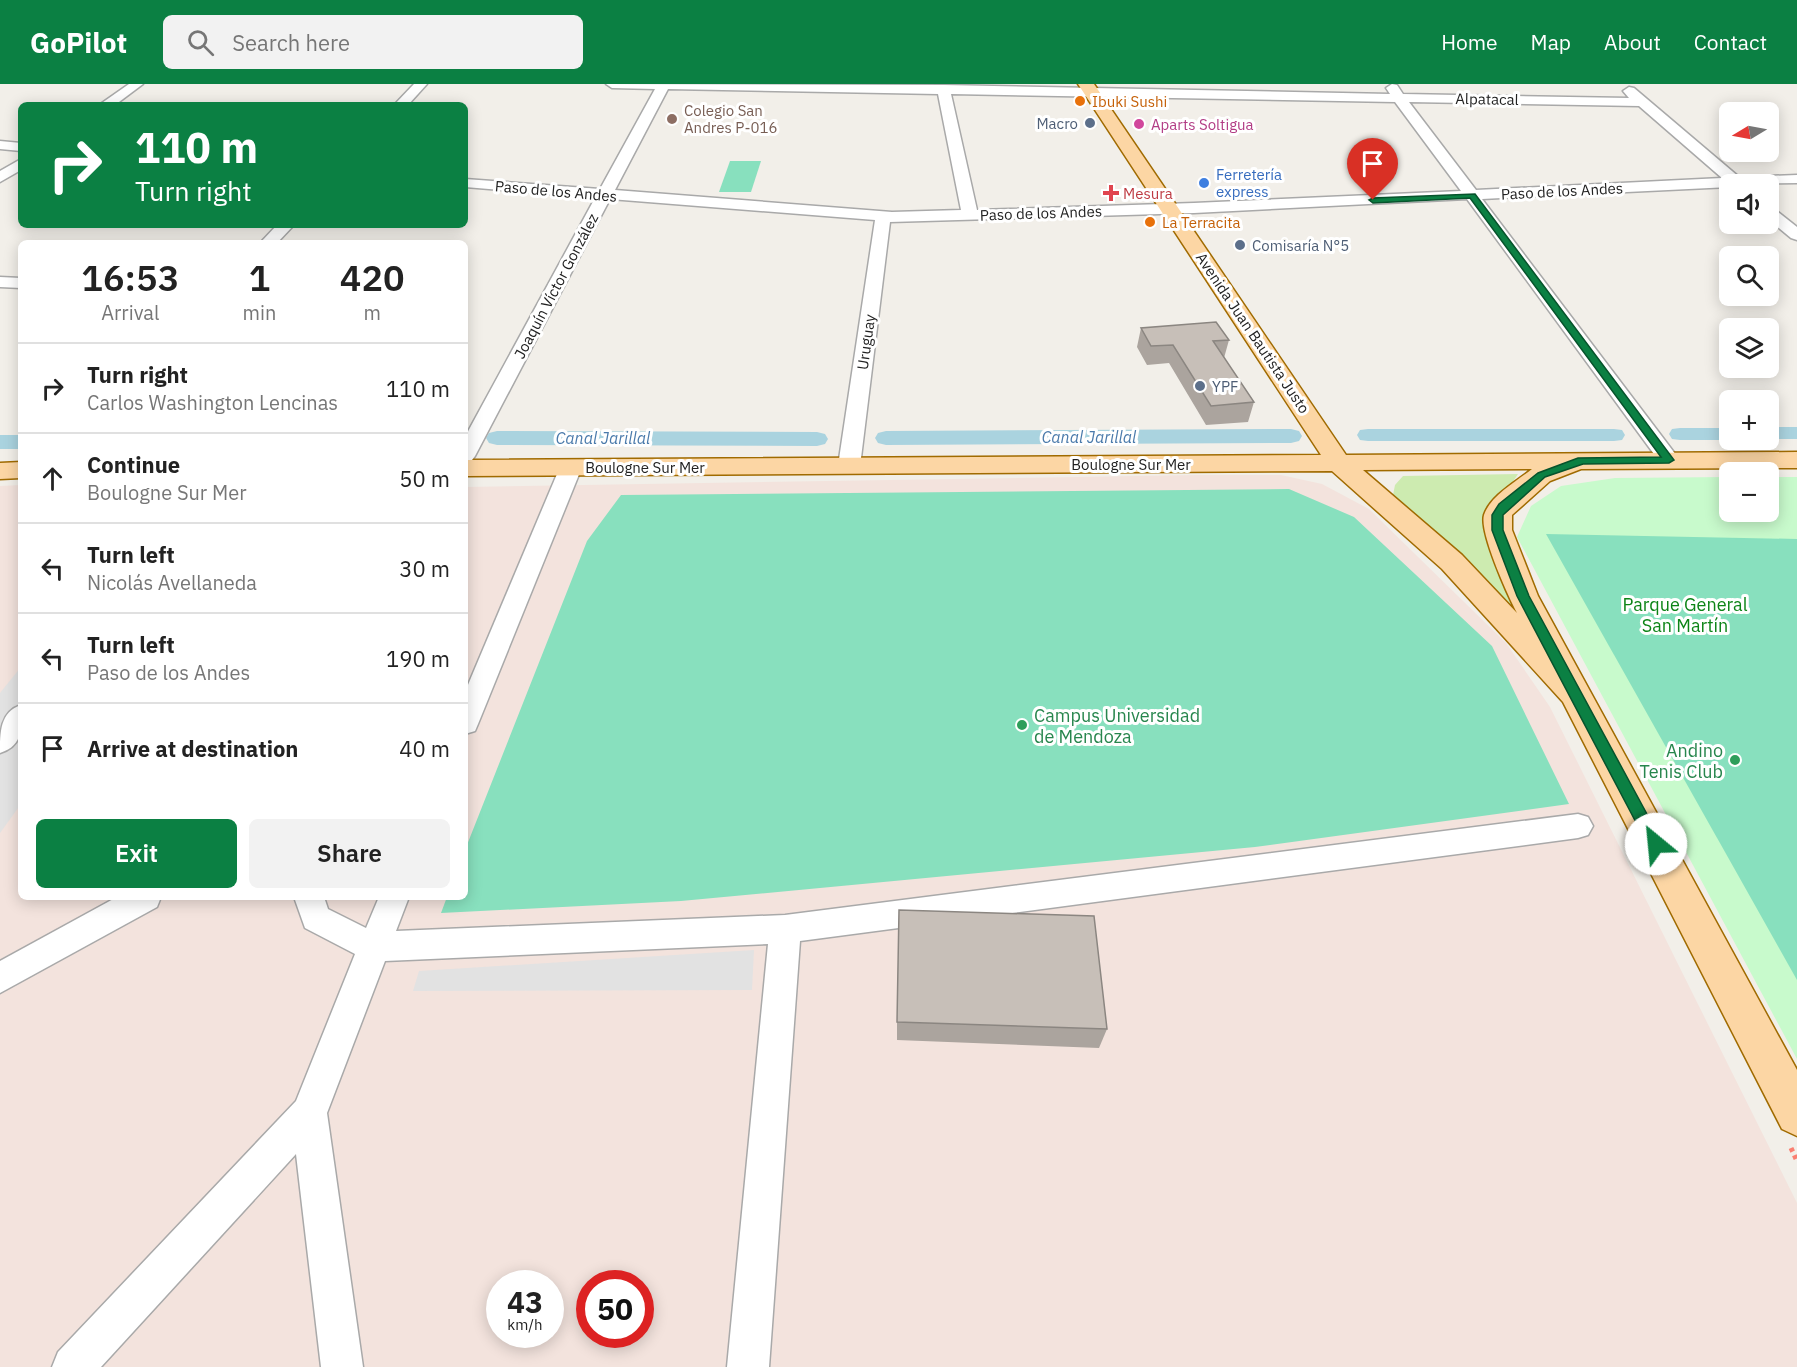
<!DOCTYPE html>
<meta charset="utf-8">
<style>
body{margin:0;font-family:"IBM Plex Sans",sans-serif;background:#f2f2f2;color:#222;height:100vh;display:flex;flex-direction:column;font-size:22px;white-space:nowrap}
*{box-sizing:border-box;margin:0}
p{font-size:20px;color:#767676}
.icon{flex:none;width:33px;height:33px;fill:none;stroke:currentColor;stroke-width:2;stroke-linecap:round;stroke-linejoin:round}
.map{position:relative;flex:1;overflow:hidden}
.panel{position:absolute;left:18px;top:156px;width:450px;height:660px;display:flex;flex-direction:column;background:#fff;border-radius:9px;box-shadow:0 3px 15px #0003}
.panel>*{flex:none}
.banner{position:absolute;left:18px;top:18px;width:450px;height:126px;border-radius:9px;box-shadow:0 3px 15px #0003;background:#0b8043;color:#fff;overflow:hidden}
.needle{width:39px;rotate:260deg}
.tools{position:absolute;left:1719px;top:18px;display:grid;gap:12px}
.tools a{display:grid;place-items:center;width:60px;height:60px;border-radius:9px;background:#fff;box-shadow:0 3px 15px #0003;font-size:30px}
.speed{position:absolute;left:486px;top:1186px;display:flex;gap:12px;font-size:30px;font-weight:700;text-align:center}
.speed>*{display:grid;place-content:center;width:78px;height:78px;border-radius:50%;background:#fff;box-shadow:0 3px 15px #0003;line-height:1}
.speed small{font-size:15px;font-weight:400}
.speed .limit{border:9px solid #d22;background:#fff;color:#111}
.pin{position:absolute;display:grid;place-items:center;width:51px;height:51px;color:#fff;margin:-62px -26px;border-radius:50% 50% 50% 0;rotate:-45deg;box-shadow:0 0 6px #0007}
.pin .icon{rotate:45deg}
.me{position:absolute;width:66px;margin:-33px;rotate:332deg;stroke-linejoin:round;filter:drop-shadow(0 0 4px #0008)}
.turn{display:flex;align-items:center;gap:21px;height:126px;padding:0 18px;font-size:27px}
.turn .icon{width:78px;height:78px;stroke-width:2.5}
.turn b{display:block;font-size:42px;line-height:51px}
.eta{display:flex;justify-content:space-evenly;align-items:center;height:102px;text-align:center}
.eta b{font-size:36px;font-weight:600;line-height:42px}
.primary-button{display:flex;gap:12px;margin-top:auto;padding:12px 18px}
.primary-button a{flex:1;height:69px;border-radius:9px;background:#0b8043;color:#fff;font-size:24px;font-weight:600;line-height:69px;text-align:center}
.primary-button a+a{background:#f2f2f2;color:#222}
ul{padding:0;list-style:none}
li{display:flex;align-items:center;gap:18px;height:90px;padding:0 18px;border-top:2px solid #e0e0e0}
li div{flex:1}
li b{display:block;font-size:22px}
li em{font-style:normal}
header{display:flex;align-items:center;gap:36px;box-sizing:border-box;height:84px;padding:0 30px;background:#0b8043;color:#fff}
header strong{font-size:28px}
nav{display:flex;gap:33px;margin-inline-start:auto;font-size:21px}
.search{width:420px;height:54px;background:#f2f2f2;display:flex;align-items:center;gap:15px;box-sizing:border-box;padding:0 21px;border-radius:9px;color:#767676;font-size:22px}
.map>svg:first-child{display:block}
.military{fill:#f3e3dd;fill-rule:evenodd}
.grass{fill:#cdebb0}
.park{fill:#c8facc}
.pitch{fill:#88e0be}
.parking{fill:#e2e2e2}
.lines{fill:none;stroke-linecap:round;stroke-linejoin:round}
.canal{fill:#aad3df;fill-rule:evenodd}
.minor-casing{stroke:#a9a9a9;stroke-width:3}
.major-casing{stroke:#a06b00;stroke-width:3}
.path{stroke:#fa8072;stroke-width:5;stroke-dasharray:4 4;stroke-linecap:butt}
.minor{fill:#fff;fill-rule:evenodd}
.major{fill:#fcd6a4;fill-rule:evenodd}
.wall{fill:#aba49e}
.building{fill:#c7bfb8;stroke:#8b8681;stroke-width:1.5}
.route{fill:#0b8043;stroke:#07532c;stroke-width:1.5}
.food-dot{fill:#e8710a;stroke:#fff;stroke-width:2}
.education-dot{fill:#8d6e63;stroke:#fff;stroke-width:2}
.service-dot{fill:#5c6f8a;stroke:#fff;stroke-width:2}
.hotel-dot{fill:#d1479c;stroke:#fff;stroke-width:2}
.shop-dot{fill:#3f7fe0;stroke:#fff;stroke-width:2}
.health-dot{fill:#e0444e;stroke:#fff;stroke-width:2}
.leisure-dot{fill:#2e9e5b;stroke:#fff;stroke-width:2}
.labels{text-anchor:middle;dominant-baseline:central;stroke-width:6;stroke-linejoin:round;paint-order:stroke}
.far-street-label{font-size:15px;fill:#222;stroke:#fff}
.far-food-label{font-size:15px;fill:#c56008;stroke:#fff;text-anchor:start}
.far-education-label{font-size:15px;fill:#785e54;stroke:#fff;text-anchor:start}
.far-service-label{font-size:15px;fill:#4e5e75;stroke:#fff;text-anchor:start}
.far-hotel-label{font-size:15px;fill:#b23c85;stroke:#fff;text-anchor:start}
.far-shop-label{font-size:15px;fill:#366cbe;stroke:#fff;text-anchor:start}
.far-health-label{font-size:15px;fill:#be3a42;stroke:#fff;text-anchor:start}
.far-water-label{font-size:16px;font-style:italic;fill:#4a7aab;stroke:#fff}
.park-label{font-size:18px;fill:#0c8416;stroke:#fff}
.leisure-label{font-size:18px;fill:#27864d;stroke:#fff;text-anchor:start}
</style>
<header>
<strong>GoPilot</strong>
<div class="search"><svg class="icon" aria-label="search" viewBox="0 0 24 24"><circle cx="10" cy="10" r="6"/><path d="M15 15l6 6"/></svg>Search here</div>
<nav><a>Home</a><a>Map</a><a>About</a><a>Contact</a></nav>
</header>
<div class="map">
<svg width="1797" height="1283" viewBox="0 0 1797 1283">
<rect width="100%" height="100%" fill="#f2efe9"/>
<path class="military" d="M 1196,391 L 1281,391 L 1322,400 L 1369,425 L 1506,559 L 1550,623 L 1797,1119 L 1797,1283 L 0,1283 L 0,402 L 21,401 L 21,813 L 465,813 L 465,403 ZM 500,1200 L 550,1200 L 550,1251 L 500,1251 ZM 590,1200 L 640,1200 L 640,1251 L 590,1251 Z"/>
<polygon class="grass" points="1518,390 1484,441 1525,548 1393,411 1395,401 1403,392"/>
<polygon class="park" points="1729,393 1730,428 1768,428 1769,393 1797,393 1797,975 1517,453 1531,422 1561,402 1615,394"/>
<g class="pitch">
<polygon points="730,77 761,77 751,108 719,108"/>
<polygon points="1289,405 1354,433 1492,562 1569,720 1255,763 681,817 441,829 447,813 465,813 465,766 587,457 621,411"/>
<polygon points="1546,450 1797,455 1797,896"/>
</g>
<g class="parking">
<polygon points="21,583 21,720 0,749 0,609"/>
<polygon points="754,866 752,906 413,907 419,887"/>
</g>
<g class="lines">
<g class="canal">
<rect x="1768" y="343" width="29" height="12"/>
<polygon points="1680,344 1730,344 1730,356 1734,356 1680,356 1672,355 1669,350 1672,345"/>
<polygon points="1291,345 1299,347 1302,352 1299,357 1291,359 886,361 878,359 875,354 878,349 886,347"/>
<polygon points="1368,345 1614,345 1622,346 1625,351 1622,356 1614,357 1368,357 1360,356 1357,351 1360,346"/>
<polygon points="497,347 817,348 825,350 828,355 825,360 817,362 497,361 489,359 486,354 489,349"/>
<rect x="0" y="351" width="21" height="14"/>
</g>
<g class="minor-casing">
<g id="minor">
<polygon points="129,0 143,0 115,21 99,21"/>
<polygon points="414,0 427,0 408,21 394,21"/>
<path d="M 606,0 L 944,1 L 1390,10 L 1386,4 L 1392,0 L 1397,1 L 1403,10 L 1629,14 L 1623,7 L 1629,3 L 1634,4 L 1739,93 L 1797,91 L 1797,99 L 1730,100 L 1730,103 L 1482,115 L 1676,371 L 1680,376 L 1676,381 L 1669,382 L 1662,381 L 1467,115 L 1194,129 L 890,138 L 860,382 L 856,387 L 849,388 L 842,387 L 838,382 L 875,136 L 610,115 L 475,372 L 472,376 L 465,378 L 465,353 L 595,114 L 465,103 L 465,95 L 600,105 L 655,5 L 612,4 ZM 668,5 L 938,10 L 961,126 L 892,128 L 615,106 ZM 951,10 L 1395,18 L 1461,107 L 1194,119 L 977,126 ZM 1409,18 L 1639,22 L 1722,94 L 1476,106 Z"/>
<polygon points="0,57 21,59 21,67 0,65"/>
<polygon points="21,75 21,86 0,98 0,87"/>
<polygon points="1768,122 1773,124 1797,143 1797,156 1791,154 1768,135"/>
<polygon points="277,141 294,141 277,159 260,159"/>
<polygon points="0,193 21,194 21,204 0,203"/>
<polygon points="571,377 579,378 582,383 478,640 475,647 465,650 465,608 560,383 563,378"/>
<path d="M 21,621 C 21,642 25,661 0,669 C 0,648 0,628 21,621 Z"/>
<polygon points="1578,730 1588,733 1593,742 1588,751 1578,754 800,857 769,1283 727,1283 768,860 385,877 327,1029 363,1283 321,1283 296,1070 101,1283 52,1283 58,1268 296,1017 355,870 305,844 294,813 324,813 328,825 366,844 379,813 409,813 396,847 785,831"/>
<polygon points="117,813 161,813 157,823 0,909 0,877"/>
</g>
</g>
<g class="major-casing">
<g id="major">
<path d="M 1078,0 L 1094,0 L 1346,371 L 1797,368 L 1797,384 L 1581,385 L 1550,397 L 1512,431 L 1512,446 L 1538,512 L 1797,986 L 1797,1052 L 1782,1045 L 1563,618 L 1442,485 L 1332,387 L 465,392 L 465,376 L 1321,371 ZM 1532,385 C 1517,397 1490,412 1484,431 C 1479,448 1508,512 1517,529 L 1462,471 L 1363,386 Z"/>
<polygon points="21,378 21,394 0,395 0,379"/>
</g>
</g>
<polyline class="path" points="1791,1064 1797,1077"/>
<use href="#minor" class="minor"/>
<use href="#major" class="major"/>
</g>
<g class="wall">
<polygon points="1141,244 1229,256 1224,274 1254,318 1248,338 1206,341 1169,279 1147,281 1137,263"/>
<polygon points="897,938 1107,945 1099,964 897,956"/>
</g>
<g class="building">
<polygon points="1216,238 1229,256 1213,257 1254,318 1211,322 1173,261 1151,262 1141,244"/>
<polygon points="899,826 1094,832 1107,945 897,938"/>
</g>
<polygon class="route" points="1475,110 1674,376 1669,379 1583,380 1545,393 1503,431 1503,446 1529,512 1661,756 1663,760 1661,765 1656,767 1650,765 1517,512 1492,446 1492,431 1499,420 1538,389 1578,374 1661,373 1470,114 1373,119 1369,116 1373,114"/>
<g class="food-dot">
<circle cx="1080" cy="17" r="6"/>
<circle cx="1150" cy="138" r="6"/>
</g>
<circle class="education-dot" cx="672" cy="35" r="6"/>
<g class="service-dot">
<circle cx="1090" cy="39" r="6"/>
<circle cx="1240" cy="161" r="6"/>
<circle cx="1200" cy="302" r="6"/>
</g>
<circle class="hotel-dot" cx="1139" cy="40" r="6"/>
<circle class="shop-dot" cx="1204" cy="99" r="6"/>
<path class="health-dot" d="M1108 100h6v6h6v6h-6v6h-6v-6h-6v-6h6z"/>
<g class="leisure-dot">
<circle cx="1022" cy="641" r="6"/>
<circle cx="1735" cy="676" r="6"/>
</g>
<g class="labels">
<g class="far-street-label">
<text transform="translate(1487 15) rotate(1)">Alpatacal</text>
<text transform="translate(556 107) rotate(5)">Paso de los Andes</text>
<text transform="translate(1562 107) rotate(-3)">Paso de los Andes</text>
<text transform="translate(1041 129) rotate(-2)">Paso de los Andes</text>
<text transform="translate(556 202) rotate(-62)">Joaquín Víctor González</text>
<text transform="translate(1253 249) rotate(56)">Avenida Juan Bautista Justo</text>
<text transform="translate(866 258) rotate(-82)">Uruguay</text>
<text x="1131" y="380">Boulogne Sur Mer</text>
<text x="645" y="383">Boulogne Sur Mer</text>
</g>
<g class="far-food-label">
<text x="1092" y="17">Ibuki Sushi</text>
<text x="1162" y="138">La Terracita</text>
</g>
<g class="far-education-label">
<text x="684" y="26">Colegio San<tspan x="684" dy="17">Andres P-016</tspan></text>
</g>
<g class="far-service-label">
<text x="1078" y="39" text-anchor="end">Macro</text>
<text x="1252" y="161">Comisaría N°5</text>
<text x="1212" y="302">YPF</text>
</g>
<g class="far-hotel-label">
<text x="1151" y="40">Aparts Soltigua</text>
</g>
<g class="far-shop-label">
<text x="1216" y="90">Ferretería<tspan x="1216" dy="17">express</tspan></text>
</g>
<g class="far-health-label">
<text x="1123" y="109">Mesura</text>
</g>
<g class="far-water-label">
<text x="1089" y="353">Canal Jarillal</text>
<text x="603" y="354">Canal Jarillal</text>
</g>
<g class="park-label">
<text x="1685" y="520">Parque General<tspan x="1685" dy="21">San Martín</tspan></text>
</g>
<g class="leisure-label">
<text x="1034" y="631">Campus Universidad<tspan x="1034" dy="21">de Mendoza</tspan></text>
<text x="1723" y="666" text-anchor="end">Andino<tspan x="1723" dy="21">Tenis Club</tspan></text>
</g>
</g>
</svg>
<div class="tools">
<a><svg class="needle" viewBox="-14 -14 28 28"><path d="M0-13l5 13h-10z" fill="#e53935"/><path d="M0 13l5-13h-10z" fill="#767676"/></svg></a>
<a><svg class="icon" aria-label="sound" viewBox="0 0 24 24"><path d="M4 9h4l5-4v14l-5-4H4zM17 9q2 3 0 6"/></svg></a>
<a><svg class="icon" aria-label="search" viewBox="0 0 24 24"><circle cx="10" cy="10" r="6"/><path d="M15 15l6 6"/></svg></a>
<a><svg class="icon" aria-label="layers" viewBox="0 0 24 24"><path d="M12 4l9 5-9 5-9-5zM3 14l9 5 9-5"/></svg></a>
<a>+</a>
<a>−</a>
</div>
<div class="speed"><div>43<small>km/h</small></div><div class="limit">50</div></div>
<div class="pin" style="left:1373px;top:116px;background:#d93025"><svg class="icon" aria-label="arrive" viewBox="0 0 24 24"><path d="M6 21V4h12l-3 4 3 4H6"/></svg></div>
<svg class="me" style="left:1656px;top:760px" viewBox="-20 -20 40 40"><circle r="19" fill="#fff"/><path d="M0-13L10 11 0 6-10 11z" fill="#0b8043"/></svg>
<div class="banner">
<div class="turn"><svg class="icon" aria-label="right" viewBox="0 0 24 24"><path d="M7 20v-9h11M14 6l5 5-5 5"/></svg><div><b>110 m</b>Turn right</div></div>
</div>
<section class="panel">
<div class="eta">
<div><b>16:53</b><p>Arrival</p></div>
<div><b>1</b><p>min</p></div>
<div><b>420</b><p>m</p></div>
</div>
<ul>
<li><svg class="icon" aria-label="right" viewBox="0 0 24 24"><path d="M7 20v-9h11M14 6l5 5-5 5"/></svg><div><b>Turn right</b><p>Carlos Washington Lencinas</p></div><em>110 m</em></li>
<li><svg class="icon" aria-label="ahead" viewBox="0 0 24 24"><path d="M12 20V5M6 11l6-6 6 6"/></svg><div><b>Continue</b><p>Boulogne Sur Mer</p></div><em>50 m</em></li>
<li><svg class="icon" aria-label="left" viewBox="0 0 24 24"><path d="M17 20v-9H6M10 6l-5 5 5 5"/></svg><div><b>Turn left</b><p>Nicolás Avellaneda</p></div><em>30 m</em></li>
<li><svg class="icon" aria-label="left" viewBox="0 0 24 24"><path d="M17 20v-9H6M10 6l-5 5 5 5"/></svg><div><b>Turn left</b><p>Paso de los Andes</p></div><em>190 m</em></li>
<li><svg class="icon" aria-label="arrive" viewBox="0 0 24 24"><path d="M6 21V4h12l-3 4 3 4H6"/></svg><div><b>Arrive at destination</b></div><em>40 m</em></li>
</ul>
<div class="primary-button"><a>Exit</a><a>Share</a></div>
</section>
</div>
